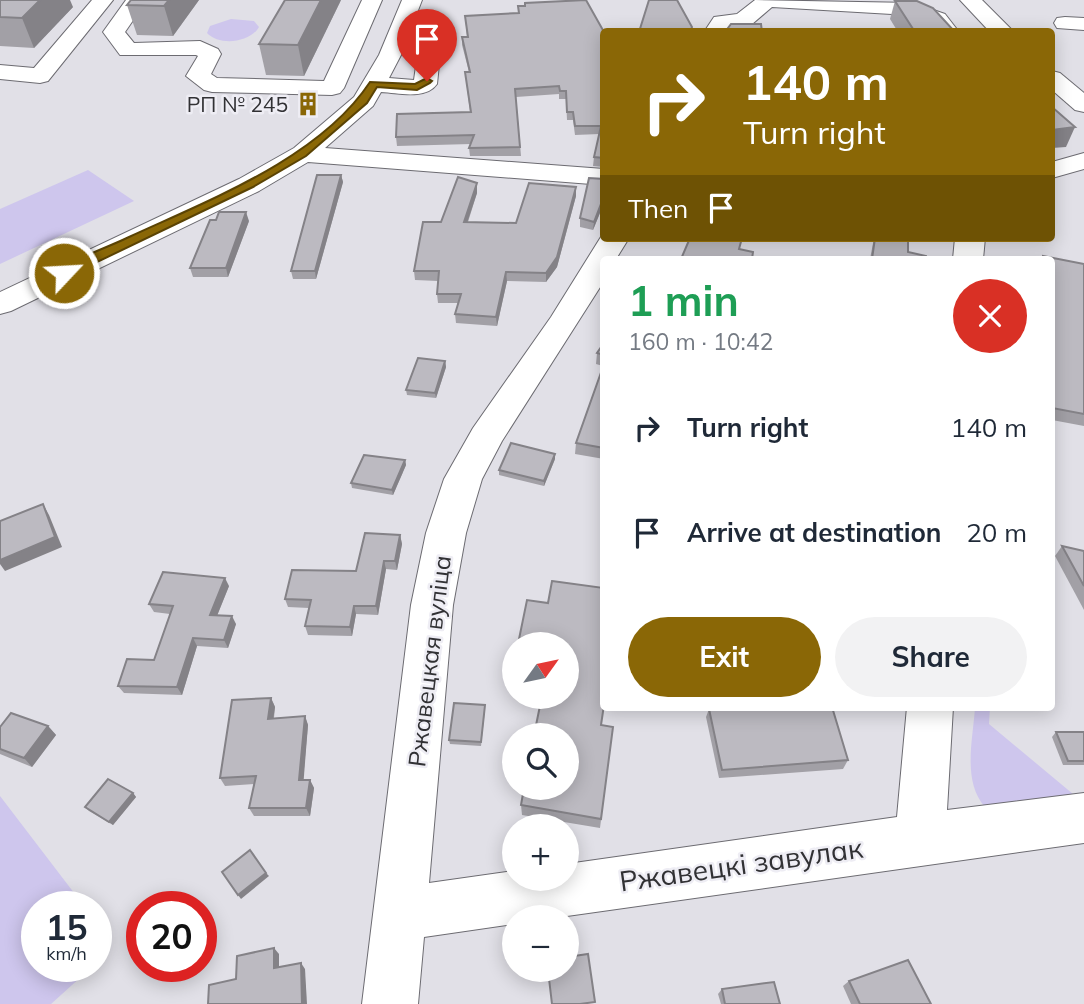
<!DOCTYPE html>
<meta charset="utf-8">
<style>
body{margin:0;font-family:Mulish,sans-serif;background:#f2f2f3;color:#1f2937;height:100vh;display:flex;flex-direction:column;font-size:26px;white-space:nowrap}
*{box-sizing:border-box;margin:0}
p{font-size:23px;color:#747a83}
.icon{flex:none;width:38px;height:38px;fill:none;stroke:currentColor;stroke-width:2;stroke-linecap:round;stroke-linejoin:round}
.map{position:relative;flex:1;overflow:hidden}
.panel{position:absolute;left:600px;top:256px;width:455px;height:455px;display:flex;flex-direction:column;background:#fff;border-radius:7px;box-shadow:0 4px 18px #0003}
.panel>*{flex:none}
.top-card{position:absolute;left:600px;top:28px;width:455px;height:214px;border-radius:7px;box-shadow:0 4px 18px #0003;background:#8a6706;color:#fff;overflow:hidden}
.needle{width:46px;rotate:57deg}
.buttons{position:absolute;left:502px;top:632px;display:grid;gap:14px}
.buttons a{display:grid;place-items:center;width:77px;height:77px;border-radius:50%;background:#fff;box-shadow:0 4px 18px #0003;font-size:35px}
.speed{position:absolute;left:21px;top:891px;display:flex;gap:14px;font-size:35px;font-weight:700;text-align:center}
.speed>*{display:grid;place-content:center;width:91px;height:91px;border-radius:50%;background:#fff;box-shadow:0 4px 18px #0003;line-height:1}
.speed small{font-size:18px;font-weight:400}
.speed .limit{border:10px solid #d22;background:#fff;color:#111}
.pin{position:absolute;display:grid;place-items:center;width:60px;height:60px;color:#fff;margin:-72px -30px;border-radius:50% 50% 50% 0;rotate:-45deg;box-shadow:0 0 7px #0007}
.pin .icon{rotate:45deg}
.me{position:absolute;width:77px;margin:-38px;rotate:65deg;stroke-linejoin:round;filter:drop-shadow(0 0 5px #0008)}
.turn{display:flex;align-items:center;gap:24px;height:147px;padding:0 28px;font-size:32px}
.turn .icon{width:91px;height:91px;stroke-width:2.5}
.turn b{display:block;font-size:49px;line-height:60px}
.then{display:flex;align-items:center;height:66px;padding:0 28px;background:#0003;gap:14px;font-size:26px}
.round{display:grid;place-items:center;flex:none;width:74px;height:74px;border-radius:37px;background:#f2f2f3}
.headline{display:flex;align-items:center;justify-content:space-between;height:119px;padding:0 28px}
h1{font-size:42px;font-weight:700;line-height:52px;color:#1e9e55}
.button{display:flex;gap:14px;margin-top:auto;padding:14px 28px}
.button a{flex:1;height:80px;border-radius:42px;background:#8a6706;color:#fff;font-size:28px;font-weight:700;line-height:80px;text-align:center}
.button a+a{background:#f2f2f3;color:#1f2937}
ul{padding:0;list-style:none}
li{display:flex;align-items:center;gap:21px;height:105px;padding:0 28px}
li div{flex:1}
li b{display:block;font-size:26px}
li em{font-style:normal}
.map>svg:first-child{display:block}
.green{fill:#cec6ed}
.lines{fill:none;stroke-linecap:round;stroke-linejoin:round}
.minor-casing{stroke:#6c6b71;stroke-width:2}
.minor{fill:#fff;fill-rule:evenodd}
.wall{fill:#a2a0a6}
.shaded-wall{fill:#848287}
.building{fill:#bcbac1;stroke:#848287;stroke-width:2}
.route{fill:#8a6706;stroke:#5a4304;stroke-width:2}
.labels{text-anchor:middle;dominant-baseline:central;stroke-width:5;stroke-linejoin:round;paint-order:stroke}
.far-poi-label{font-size:21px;fill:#313134;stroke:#eeedf4;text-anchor:end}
.street-label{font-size:24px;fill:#313134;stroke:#eeedf4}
.near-street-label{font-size:28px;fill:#313134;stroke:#eeedf4}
</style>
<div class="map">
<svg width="1084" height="1004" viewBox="0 0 1084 1004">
<rect width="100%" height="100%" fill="#e1e0e7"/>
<g class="green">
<path d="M 231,19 L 254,21 L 259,27 C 250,43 219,46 207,33 L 210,26 Z"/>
<polygon points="88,170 134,201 0,264 0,209"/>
<path d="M 975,707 L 990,707 L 989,724 L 1079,799 L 985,807 C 962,781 973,740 975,707 Z"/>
<polygon points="0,796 84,906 37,906 37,966 93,966 51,1004 0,1004"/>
</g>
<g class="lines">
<g class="minor-casing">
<g id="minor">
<polygon points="92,0 113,0 48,81 40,83 0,79 0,65 34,68"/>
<polygon points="126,0 147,0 125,32 134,43 200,41 218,49 221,54 211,74 217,78 324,81 362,0 382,0 344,88 340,93 332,95 212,92 204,90 186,76 198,56 196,55 120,55 103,32"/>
<path d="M 402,0 L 422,0 L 401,55 L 389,78 L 414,80 L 419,45 L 422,40 L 438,40 L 441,45 L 437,84 C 426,100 398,93 381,92 L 373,106 L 325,148 L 604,169 L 604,185 L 308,162 L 259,191 L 11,311 L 0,314 L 0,292 L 239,179 L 294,148 L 354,97 L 379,55 Z"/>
<polygon points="755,0 913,3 945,14 959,32 936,32 929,24 909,15 772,7 751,25 729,28 726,32 704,32 714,17 737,14"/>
<polygon points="960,0 982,0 1014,32 990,32"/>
<polygon points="1065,17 1084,18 1084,30 1057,28 1054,23 1057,18"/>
<polygon points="1052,71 1060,73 1084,93 1084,112 1075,110 1052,90"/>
<polygon points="1084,153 1084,169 1052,178 1052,162"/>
<polygon points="604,232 604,238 629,238 616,259 604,259 604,281 502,441 482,479 466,533 453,605 429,883 514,871 514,878 567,878 567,864 897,817 907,707 953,707 947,810 1084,793 1084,843 560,917 514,917 514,924 424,937 418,1004 362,1004 411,605 426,533 444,479 473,428 551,317"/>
<polygon points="955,238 985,238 983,259 953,259"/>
</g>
</g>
<use href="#minor" class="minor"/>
</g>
<g class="wall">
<polygon points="0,0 73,7 34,48 0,46"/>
<polygon points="131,0 199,0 173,36 137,35 127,5"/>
<polygon points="341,0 304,76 266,75 259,44"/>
<polygon points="895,1 955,32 898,32 890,19"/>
<polygon points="518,6 604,32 604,167 593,166 594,157 599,134 575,135 573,120 567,120 566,99 559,99 559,94 516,97 521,156 470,156 469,148 471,144 397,146 396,137 470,112 465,72 469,72 462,45 462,37 467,37 465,16 518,13"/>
<polygon points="341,175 343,182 316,279 293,279 291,271"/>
<polygon points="604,179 604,203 593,230 580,227 580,218"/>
<polygon points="477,183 477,193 468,222 516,223 576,187 576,196 557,267 546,282 507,281 497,326 456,323 455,314 458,303 438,303 437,294 438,281 415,280 414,271 441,222"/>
<polygon points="249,221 228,277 193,277 190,268"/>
<polygon points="874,238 908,238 908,252 926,259 870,259"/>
<polygon points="1043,256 1084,264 1084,426 1052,420 1052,259 1042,259"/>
<polygon points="604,343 604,459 575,454 576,443 603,366 596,364 597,353"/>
<polygon points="445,361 446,367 436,398 407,395 406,390"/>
<polygon points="555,459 544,486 499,475 499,470"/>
<polygon points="405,460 406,465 393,495 352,488 351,483"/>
<polygon points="400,535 402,544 397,570 386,569 378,615 356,614 352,636 308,635 305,626 309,608 288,607 285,599 356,571"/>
<polygon points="1062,546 1084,551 1084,610 1055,556"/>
<polygon points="229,586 217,616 236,624 228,648 197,646 182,695 124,693 118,686 154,660 170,614 154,612 149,604"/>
<polygon points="532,696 567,696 601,725 613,727 600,828 522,815 521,805 542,698"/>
<polygon points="271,698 275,707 274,718 305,716 308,725 303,780 310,780 314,788 310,816 254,816 249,808 254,784 225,786 220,778"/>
<polygon points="709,709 848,760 843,769 719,778 706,717"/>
<polygon points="485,710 481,746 450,744 449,740"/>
<polygon points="48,726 56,735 32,767 0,754 0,727"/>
<polygon points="1056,732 1084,732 1084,765 1063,765 1052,737"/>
<polygon points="133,793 136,797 113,825 89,811 85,807"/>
<polygon points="849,981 931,1004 851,1004 843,986"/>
<polygon points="722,989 780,1004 721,1004 718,994"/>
</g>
<g class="shaded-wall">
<polygon points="40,0 70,0 73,7 34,48 22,18"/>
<polygon points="169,0 199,0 173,36 164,6"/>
<polygon points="321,0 341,0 304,76 298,45"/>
<polygon points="1075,127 1066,147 1052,148 1052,130"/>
<polygon points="341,175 343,182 316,279 315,271"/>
<polygon points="477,183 477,193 464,232 464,222"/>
<polygon points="576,187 576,196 557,267 546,282 546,273"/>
<polygon points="604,196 604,203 593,230 594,222"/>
<polygon points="246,212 249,221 228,277 226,268"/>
<polygon points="506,272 507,281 497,326 496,317"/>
<polygon points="445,361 446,367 436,398 435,393"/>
<polygon points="555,454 555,459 544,486 544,481"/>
<polygon points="405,460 406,465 393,495 392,490"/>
<polygon points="43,504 49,515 62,547 5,571 0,564 0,560"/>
<polygon points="400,535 402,544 397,570 395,561"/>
<polygon points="384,561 386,569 378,615 376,606"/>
<polygon points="225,578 229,586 214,623 210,615"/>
<polygon points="354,606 356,614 352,636 350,627"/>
<polygon points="232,616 236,624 228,648 224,640"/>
<polygon points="193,638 197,646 182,695 177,687"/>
<polygon points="271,698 275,707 272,727 268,719"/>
<polygon points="305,716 308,725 303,788 299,780"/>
<polygon points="48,726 56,735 32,767 24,758"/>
<polygon points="310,780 314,788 310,816 306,808"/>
<polygon points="133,793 136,797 113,825 109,822"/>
<polygon points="266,873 269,876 241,899 238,895"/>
<polygon points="274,948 279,954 279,974 274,968"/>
<polygon points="301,963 305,969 307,1004 302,1004"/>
</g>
<g class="building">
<polygon points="0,0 40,0 22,18 0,17"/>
<polygon points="131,0 169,0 164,6 127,5"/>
<polygon points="285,0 321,0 298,45 259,44"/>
<polygon points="586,0 604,32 604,158 594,157 601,126 575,126 573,112 567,112 566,91 560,91 559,86 515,89 520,147 469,148 474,135 396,137 397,114 471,112 465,72 470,72 462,37 468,37 465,16 519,13 518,6 525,6 525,3"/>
<polygon points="649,0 677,0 692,27 690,32 639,32"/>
<polygon points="895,1 917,1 933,8 955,32 915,32"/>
<polygon points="731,24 761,24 762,32 725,32"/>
<polygon points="1052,107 1075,127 1052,130"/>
<polygon points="317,175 341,175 315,271 291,271"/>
<polygon points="458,177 477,183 464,222 516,223 529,183 576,187 557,257 546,273 506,272 496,317 455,314 461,294 437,294 439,271 414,271 423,222 441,222"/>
<polygon points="589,178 604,179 604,196 594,222 580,218"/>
<polygon points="219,212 246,212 226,268 190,268 210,220 216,220"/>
<polygon points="690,238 742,238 739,249 753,252 752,259 681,259"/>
<polygon points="875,238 908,238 908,252 926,256 926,259 872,259"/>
<polygon points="1043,256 1084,264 1084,414 1052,408 1052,259 1043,259"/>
<polygon points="604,343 604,355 597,353"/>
<polygon points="418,358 445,361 435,393 406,390"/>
<polygon points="604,364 604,448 576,443"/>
<polygon points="511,443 555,454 544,481 499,470"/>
<polygon points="364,455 405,460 392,490 351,483"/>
<polygon points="43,504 55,537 0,560 0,521"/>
<polygon points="365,533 400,535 395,561 384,561 376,606 354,606 350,627 305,626 311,600 285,599 292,570 356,571"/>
<polygon points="1062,546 1084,551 1084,586"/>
<polygon points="163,572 225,578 210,615 232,616 224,640 193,638 177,687 118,686 127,659 154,660 173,606 149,604"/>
<polygon points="552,581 604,588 604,705 601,725 613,727 601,819 521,805 524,788 567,788 567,735 534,735 542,696 567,696 567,644 518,644 527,600 548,603"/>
<polygon points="271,698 268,719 305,716 299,780 310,780 306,808 249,808 256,776 220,778 232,700"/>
<polygon points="454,703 485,705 481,742 449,740"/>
<polygon points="731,707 832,707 848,760 722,770 709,709"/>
<polygon points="11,713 48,726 24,758 0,749 0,727"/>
<polygon points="1056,732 1084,732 1084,761 1068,761"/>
<polygon points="108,779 133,793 109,822 85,807"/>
<polygon points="250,850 266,873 238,895 222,872"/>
<polygon points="274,948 274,968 301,963 302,1004 208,1004 209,985 236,979 237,956"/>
<polygon points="588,954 595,1002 580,1004 552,1004 548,970 567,970 567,957"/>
<polygon points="908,960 931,1004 860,1004 849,981"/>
<polygon points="774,982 780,1004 725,1004 722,989"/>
</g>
<path class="route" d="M 427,78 L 432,81 L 430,83 L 417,90 L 377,87 L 367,103 L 306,156 L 253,187 L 68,276 L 59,276 L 57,273 C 72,259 109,247 129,237 C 209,200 320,158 370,82 L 415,84 Z"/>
<defs>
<g id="building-bare" transform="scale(1.89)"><path d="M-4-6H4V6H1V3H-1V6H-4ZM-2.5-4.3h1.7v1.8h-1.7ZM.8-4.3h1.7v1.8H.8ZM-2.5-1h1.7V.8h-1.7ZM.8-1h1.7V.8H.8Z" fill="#8a6706" stroke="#eeedf4" stroke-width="2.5" paint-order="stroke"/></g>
</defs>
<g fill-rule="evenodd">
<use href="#building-bare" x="308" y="104"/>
</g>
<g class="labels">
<g class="far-poi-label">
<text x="288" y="104">РП № 245</text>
</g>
<g class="street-label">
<text transform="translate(429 661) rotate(-83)">Ржавецкая вуліца</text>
</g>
<g class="near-street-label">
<text transform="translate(741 864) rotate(-8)">Ржавецкі завулак</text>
</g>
</g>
</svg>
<div class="buttons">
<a><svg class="needle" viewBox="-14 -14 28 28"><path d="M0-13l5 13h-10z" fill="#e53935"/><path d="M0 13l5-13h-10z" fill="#747a83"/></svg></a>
<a><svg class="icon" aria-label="search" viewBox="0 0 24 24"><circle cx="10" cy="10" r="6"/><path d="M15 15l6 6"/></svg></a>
<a>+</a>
<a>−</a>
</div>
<div class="speed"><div>15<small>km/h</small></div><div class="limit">20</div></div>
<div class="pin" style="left:427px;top:81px;background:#d93025"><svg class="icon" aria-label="arrive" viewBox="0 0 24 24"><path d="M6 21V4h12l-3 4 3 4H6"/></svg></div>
<svg class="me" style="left:64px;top:273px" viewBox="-20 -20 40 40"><circle r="17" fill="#8a6706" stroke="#fff" stroke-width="3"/><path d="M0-11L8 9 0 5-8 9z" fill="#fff"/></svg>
<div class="top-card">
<div class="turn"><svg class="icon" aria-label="right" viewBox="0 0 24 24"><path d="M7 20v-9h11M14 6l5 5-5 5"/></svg><div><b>140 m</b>Turn right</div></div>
<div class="then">Then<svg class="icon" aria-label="arrive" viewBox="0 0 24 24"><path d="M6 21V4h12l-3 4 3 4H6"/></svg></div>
</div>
<section class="panel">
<div class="headline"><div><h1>1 min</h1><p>160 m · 10:42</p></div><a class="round" style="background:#d93025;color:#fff"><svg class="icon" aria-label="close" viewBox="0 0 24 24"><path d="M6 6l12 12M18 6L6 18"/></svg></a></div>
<ul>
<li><svg class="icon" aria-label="right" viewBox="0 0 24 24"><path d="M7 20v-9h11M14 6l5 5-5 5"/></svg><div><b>Turn right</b></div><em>140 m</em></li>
<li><svg class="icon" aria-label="arrive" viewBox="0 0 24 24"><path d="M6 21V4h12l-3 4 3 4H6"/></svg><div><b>Arrive at destination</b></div><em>20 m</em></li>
</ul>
<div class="button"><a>Exit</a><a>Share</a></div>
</section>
</div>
